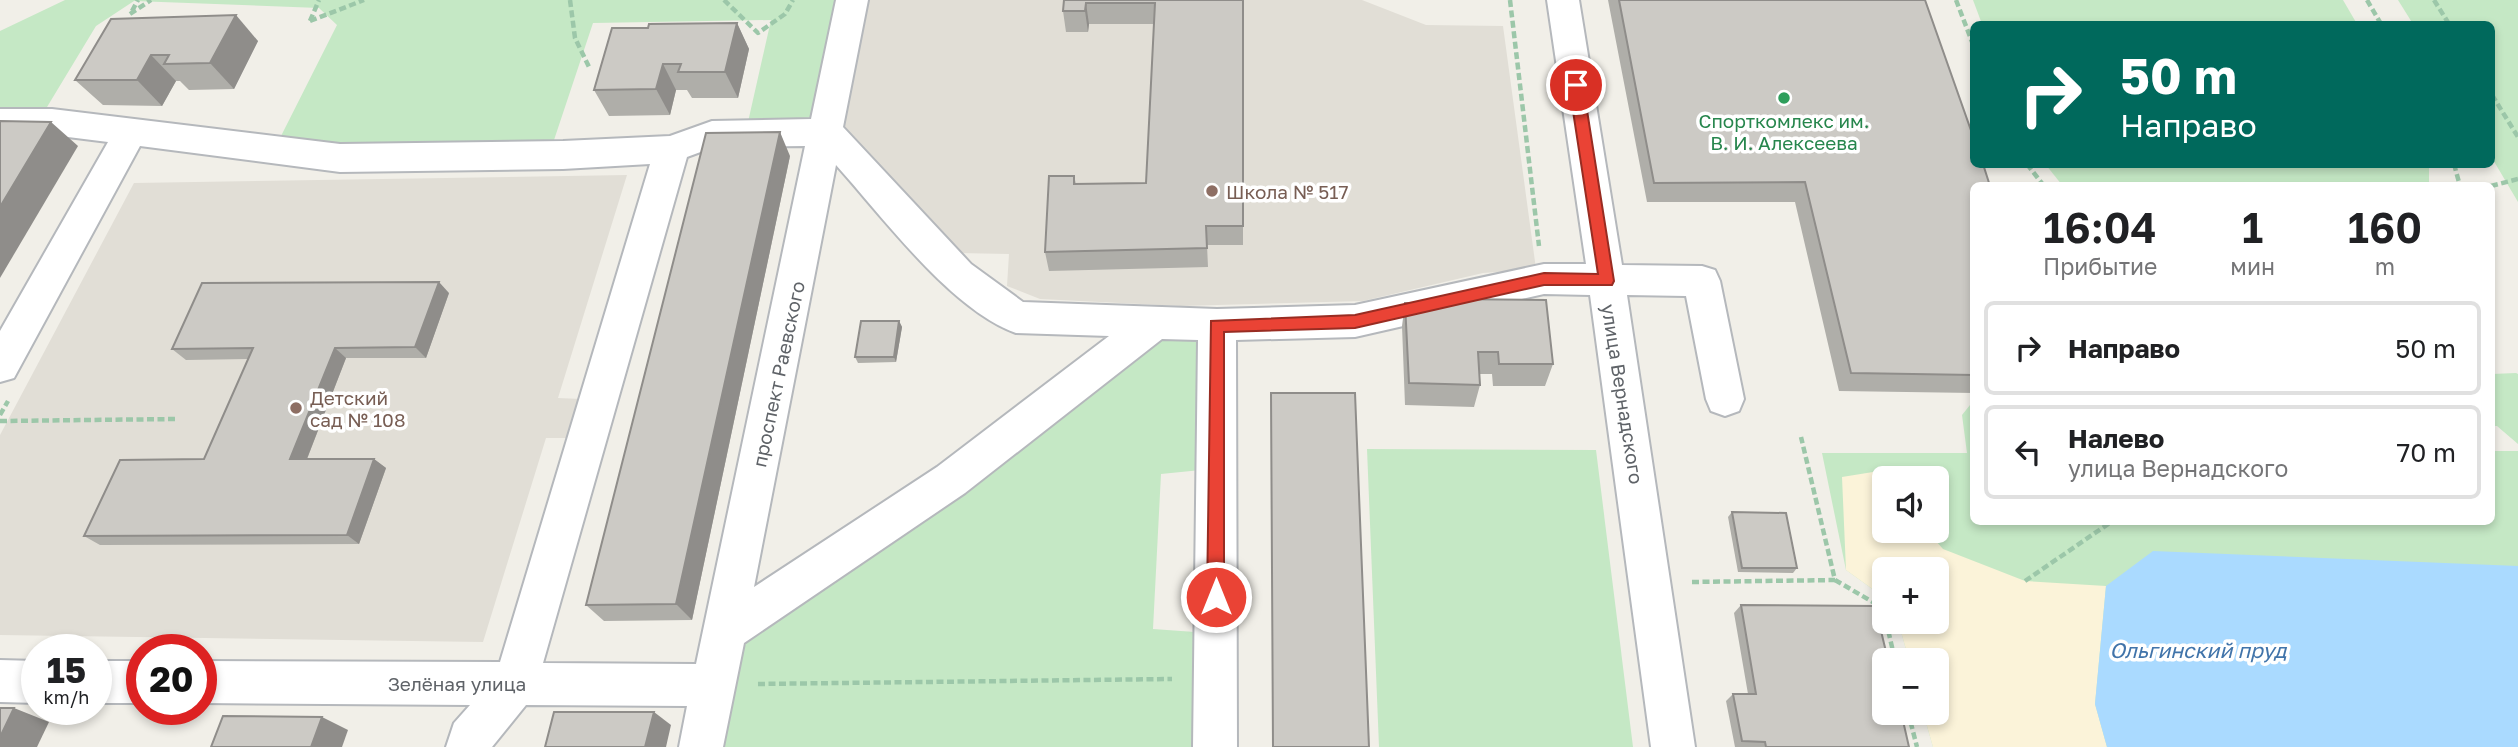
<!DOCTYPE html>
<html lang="ru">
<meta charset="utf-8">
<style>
body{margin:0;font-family:"Golos Text",sans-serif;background:#f6f6f6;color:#202124;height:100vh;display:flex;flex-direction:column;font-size:26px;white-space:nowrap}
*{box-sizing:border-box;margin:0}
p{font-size:23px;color:#757577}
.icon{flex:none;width:38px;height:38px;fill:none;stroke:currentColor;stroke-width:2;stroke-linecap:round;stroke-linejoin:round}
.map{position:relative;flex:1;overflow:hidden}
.panel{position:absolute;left:1970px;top:182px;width:525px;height:343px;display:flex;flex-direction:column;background:#fff;border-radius:10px;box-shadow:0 4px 10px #0003}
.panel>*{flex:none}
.top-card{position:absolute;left:1970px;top:21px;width:525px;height:147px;border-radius:10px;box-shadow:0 4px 10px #0003;background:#00695c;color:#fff;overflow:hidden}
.controls{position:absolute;left:1872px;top:466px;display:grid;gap:14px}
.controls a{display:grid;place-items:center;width:77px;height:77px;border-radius:10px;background:#fff;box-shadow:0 4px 10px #0003;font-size:35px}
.speed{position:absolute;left:21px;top:634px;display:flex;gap:14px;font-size:35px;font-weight:700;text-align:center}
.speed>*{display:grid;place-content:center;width:91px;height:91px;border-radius:50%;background:#fff;box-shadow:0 4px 10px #0003;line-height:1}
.speed small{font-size:18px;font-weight:400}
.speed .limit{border:10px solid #d22;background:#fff;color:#111}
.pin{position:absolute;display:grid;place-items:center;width:60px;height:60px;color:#fff;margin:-30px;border:4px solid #fff;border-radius:50%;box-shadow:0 2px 7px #0007}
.me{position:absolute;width:77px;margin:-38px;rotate:0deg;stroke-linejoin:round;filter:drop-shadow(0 0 5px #0008)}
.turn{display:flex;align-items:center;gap:24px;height:147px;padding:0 35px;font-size:32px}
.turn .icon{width:91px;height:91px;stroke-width:2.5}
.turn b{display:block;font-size:49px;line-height:60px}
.eta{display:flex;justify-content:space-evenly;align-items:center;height:119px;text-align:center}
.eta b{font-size:42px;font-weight:600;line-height:49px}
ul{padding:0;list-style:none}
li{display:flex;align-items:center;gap:21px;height:94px;margin:0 14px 10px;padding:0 21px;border:4px solid #e0e0e0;border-radius:10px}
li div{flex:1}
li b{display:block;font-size:26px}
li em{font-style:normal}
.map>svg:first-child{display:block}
.education{fill:#e1ded6}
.green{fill:#c5e8c5;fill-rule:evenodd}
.sand{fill:#fbf3d9}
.water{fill:#aadaff}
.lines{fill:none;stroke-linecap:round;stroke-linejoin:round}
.minor-casing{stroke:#b5b8bc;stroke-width:4}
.path{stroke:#9cc7a9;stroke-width:4.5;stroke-dasharray:7 3.5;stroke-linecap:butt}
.minor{fill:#fff;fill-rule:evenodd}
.wall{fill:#afaea9}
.shaded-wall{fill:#8f8d8a}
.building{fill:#cccac5;stroke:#8f8d8a;stroke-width:2}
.route{fill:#ea4335;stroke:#982c22;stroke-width:2}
.leisure-dot{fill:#2e9e5b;stroke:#fff;stroke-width:2.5}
.education-dot{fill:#8d6e63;stroke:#fff;stroke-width:2.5}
.labels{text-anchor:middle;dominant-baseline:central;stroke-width:7;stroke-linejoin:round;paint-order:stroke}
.leisure-label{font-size:19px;fill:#27864d;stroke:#fff}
.education-label{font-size:19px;fill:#785e54;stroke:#fff;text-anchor:start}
.street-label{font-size:19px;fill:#5f6368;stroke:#fff}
.water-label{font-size:21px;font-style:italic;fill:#4174aa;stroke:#fff}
</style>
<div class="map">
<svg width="2518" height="747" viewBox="0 0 2518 747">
<rect width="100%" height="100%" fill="#f1efe8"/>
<g class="education">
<polygon points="868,0 1362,0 1426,25 1503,26 1536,269 1483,273 1363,301 1181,306 1040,299 1007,286 1009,254 957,253 842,129"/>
<polygon points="627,175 558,398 581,399 569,438 546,438 483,642 0,635 0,435 134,183"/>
</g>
<g class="green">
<polygon points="65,0 840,0 817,117 748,122 771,20 593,23 553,143 350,144 279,140 337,25 319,8 134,1 96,26 44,112 0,112 0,31"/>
<polygon points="1973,0 2343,0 2357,24 1982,24"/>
<polygon points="2398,0 2518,0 2518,202 2492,158 2492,24 2413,24"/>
<polygon points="2046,165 2429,165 2429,185 2062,185"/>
<polygon points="1158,335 1199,337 1201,470 1161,474 1153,629 1195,632 1195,747 719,747 737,640"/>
<polygon points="2516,373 2518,374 2518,444 2497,426 2492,426 2492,374"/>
<path d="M 1974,400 L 1974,522 L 2492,522 L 2492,451 L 2518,451 L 2518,747 L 1933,747 L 1923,712 L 1937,712 L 1937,660 L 1909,660 L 1898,621 L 1937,621 L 1937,569 L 1885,569 L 1885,598 L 1846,570 L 1822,453 L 1967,453 L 1962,415 ZM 1885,478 L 1937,478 L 1937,530 L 1885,530 Z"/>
<polygon points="1367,449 1596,450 1633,747 1379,747"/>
</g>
<polygon class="sand" points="1873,472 1885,484 1885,530 1926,530 1943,549 2025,581 2106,586 2095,704 2107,747 1933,747 1923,712 1937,712 1937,660 1909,660 1898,621 1937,621 1937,569 1885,569 1885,598 1846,570 1842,477"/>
<polygon class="water" points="2153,551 2518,566 2518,747 2107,747 2095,704 2106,586"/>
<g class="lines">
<g class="minor-casing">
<g id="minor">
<path d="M 836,0 L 868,0 L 843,127 L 971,264 L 1023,302 L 1217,309 L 1355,305 L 1544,264 L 1586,264 L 1547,0 L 1579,0 L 1622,265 L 1702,266 L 1715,270 L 1720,281 L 1744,399 L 1739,411 L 1725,416 L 1711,411 L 1706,399 L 1686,296 L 1627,295 L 1695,747 L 1651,747 L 1590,295 L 1544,294 L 1355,337 L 1236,340 L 1237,747 L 1193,747 L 1198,340 L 1162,339 L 965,493 L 744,643 L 723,747 L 679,747 L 687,706 L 526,705 L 492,747 L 446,747 L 454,723 L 470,705 L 201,703 L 201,661 L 500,662 L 650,164 L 563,169 L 340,172 L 140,146 L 14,378 L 0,382 L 0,331 L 108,142 L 52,135 L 0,135 L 0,109 L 52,109 L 340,144 L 563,141 L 670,136 L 712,121 L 811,119 ZM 805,146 L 696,664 L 543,663 L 687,157 L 714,147 ZM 836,165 C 882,216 951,310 1016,333 L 1109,336 L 937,467 L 754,587 Z"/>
<polygon points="0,660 37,661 37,703 0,702"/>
<rect x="96" y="661" width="46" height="42"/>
</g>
</g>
<g class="path">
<polyline points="570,0 575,38 590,69"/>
<polyline points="724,0 758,33 785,14 793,0"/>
<polyline points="1510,0 1539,246"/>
<polyline points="1956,0 1974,47"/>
<polyline points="2367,0 2381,24"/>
<polyline points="2434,0 2449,24"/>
<polyline points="132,11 138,0"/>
<polyline points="130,14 151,0"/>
<polyline points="310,21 364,0"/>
<polyline points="310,21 319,0"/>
<polyline points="2492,95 2518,137"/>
<polyline points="2027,164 2044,186"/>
<polyline points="2454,164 2460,186"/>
<polyline points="2491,186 2518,179"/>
<polyline points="0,415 8,401"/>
<polyline points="0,421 178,419"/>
<polyline points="1835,580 1883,608 1885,617"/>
<polyline points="2025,581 2111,522"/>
<polyline points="1692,582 1835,580 1801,437"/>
<polyline points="1886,621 1895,660"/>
<polyline points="758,684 1172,679"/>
<polyline points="1908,712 1917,747"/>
</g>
<use href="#minor" class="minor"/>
</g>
<g class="wall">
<polygon points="1064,0 1243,0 1243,245 1207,245 1208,267 1049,271 1045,252 1074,176 1076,184 1146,183 1154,24 1089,24 1088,32 1066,32 1063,11"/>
<polygon points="1608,0 1925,0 1974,186 1974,393 1839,391 1795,202 1647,202"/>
<polygon points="111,19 258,41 234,89 189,90 180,81 176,81 162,106 103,105 75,80"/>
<polygon points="737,23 749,49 738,98 692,98 687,90 676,90 670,115 609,116 594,90 648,28"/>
<polygon points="790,156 692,620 604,621 586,605"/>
<polygon points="449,293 426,358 346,358 307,459 374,459 386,468 359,544 100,545 84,536 204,459 248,359 186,360 172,349"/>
<polygon points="1445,299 1553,364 1545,386 1493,386 1492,374 1479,374 1480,385 1474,407 1405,405 1402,326 1405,303 1444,304"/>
<polygon points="899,321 902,327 896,362 858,363 855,357"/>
<polygon points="1732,512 1797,568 1793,573 1738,572 1728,517"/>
<polygon points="1741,605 1909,747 1735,747 1726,701 1733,694 1748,694 1734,613"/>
</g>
<g class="shaded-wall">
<polygon points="1086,3 1089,24 1088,32 1085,11"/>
<polygon points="236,15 258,41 234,89 210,63"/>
<polygon points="737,23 749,49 738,98 725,72"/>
<polygon points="151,55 176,81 162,106 137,80"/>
<polygon points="663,64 676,90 670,115 656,89"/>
<polygon points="51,122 78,146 0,278 0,207"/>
<polygon points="780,132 790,156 692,620 676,604"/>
<polygon points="439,282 449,293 426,358 415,347"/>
<polygon points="899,321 902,327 896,362 894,357"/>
<polygon points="335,348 346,358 303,469 290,459"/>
<polygon points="374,459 386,468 359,544 347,535"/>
<polygon points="14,708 49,722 37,747 0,747 0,737"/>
<polygon points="654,712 671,725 666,747 645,747"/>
<polygon points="322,717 348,730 342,747 311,747"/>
</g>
<g class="building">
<polygon points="1064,0 1243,0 1243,226 1206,226 1207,248 1045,252 1049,176 1074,176 1074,184 1146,183 1155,3 1086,3 1085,11 1063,11"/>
<polygon points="1619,0 1925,0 1974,139 1974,164 1983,164 1990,186 1974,186 1974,375 1851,373 1805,182 1654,183"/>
<polygon points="236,15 210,63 164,64 169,55 151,55 137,80 75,80 111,19"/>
<polygon points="737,23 725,72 678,72 681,64 663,64 656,89 594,90 612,28 648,28 649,24"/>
<polygon points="0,121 51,122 0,207"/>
<polygon points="780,132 676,604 586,605 706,133"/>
<polygon points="439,282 415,347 335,348 290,459 374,459 347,535 84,536 120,460 204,459 253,348 172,349 202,283"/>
<polygon points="1445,299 1546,300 1553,364 1499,364 1498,352 1478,352 1480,385 1409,383 1405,303 1446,304"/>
<polygon points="861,321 899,321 894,357 855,357"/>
<polygon points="1271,393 1355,393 1369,747 1273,747"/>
<polygon points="1732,512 1786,513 1797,568 1742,568"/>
<polygon points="1741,605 1875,606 1888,660 1885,660 1885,712 1901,712 1909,747 1766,747 1765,742 1742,741 1733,694 1756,694"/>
<polygon points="0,708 14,708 0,737"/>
<polygon points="554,712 654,712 645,747 545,747"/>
<polygon points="223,716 322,717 311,747 211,747"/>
</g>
<polygon class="route" points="1576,80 1583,85 1614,281 1612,285 1544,285 1355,328 1224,332 1224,597 1222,603 1209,603 1207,597 1211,321 1355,315 1544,273 1598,274 1569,85"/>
<circle class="leisure-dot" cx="1784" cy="98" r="7"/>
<g class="education-dot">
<circle cx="1212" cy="191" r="7"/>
<circle cx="296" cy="408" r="7"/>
</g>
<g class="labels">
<g class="leisure-label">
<text x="1784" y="120">Спорткомлекс им.<tspan x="1784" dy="22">В. И. Алексеева</tspan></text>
</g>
<g class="education-label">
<text x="1226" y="191">Школа № 517</text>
<text x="310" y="397">Детский<tspan x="310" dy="22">сад № 108</tspan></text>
</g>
<g class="street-label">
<text transform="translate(778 374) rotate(-78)">проспект Раевского</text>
<text transform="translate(1623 394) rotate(81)">улица Вернадского</text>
<text x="457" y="683">Зелёная улица</text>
</g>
<g class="water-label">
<text x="2198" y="650">Ольгинский пруд</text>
</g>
</g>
</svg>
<div class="controls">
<a><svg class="icon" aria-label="sound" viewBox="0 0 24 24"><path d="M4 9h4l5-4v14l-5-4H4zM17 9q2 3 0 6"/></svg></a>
<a>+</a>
<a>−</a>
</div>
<div class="speed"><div>15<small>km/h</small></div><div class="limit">20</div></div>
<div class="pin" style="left:1576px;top:85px;background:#d93025"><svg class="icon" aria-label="arrive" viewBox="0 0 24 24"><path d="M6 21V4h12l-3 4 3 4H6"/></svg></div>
<svg class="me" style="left:1216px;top:597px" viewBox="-20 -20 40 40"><circle r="17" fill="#ea4335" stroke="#fff" stroke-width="3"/><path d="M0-11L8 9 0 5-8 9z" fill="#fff"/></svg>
<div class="top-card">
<div class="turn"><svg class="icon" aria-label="right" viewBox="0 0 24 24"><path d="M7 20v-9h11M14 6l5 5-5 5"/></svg><div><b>50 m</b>Направо</div></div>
</div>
<section class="panel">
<div class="eta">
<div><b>16:04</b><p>Прибытие</p></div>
<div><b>1</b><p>мин</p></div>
<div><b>160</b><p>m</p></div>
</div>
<ul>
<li><svg class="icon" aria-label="right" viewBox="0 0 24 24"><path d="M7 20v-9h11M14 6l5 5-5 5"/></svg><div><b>Направо</b></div><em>50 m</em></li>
<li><svg class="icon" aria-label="left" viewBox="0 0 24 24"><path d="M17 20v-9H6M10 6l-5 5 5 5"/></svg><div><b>Налево</b><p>улица Вернадского</p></div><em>70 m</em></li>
</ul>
</section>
</div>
